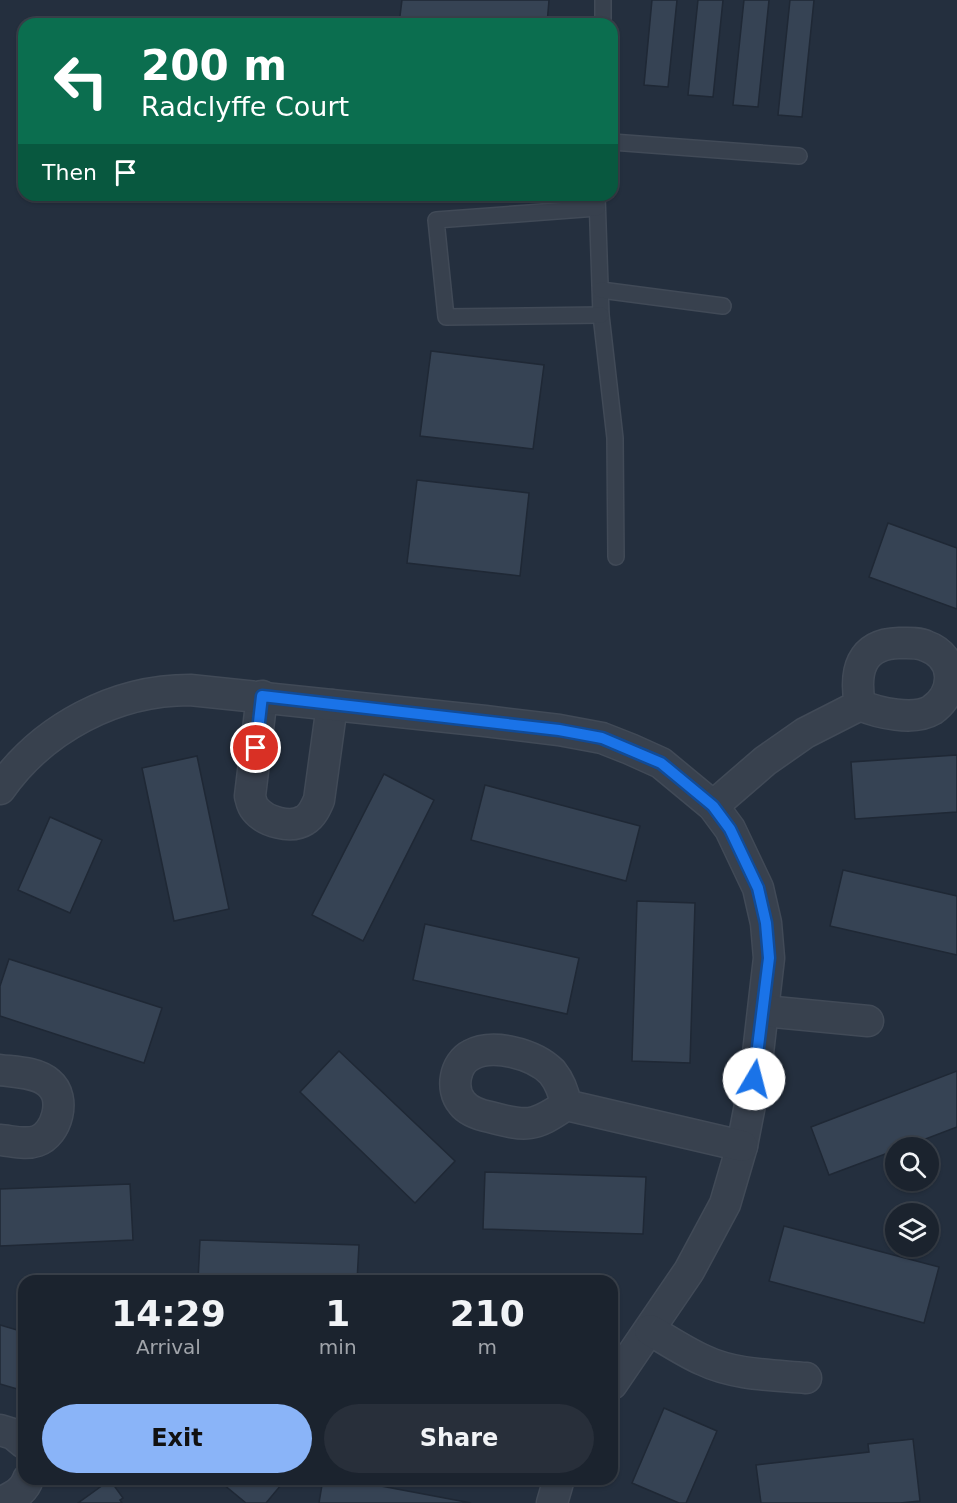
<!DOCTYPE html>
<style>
body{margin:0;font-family:"DejaVu Sans",sans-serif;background:#282f3a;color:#f1f3f6;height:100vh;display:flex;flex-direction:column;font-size:22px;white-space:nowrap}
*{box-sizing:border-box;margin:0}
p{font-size:20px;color:#a0a4aa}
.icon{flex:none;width:33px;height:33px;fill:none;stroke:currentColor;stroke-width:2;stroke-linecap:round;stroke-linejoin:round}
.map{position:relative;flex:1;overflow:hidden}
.side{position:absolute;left:18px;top:1275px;width:600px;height:210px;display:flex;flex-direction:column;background:#1b232e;border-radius:18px;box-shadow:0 2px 4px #0004,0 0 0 2px #39404a}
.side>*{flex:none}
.guide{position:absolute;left:18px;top:18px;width:600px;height:183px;border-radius:18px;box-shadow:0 2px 4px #0004,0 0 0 2px #39404a;background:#0b6e4f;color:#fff;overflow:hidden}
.controls{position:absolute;left:885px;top:1137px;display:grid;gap:12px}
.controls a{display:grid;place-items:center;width:54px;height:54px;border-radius:50%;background:#1b232e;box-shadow:0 2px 4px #0004,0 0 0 2px #39404a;font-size:30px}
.pin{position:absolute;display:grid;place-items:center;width:51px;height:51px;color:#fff;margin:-26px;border:3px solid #fff;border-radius:50%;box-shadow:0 2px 6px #0007}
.me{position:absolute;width:66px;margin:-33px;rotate:8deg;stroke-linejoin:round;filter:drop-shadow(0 0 4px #0008)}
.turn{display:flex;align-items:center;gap:21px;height:126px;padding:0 24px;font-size:27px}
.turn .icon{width:78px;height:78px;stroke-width:2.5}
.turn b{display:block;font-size:42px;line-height:51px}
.then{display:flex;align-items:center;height:57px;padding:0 24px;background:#0003;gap:12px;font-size:22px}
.eta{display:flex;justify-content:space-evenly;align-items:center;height:102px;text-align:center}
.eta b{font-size:36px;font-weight:600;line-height:42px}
.primary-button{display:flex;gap:12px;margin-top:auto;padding:12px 24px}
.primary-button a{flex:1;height:69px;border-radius:36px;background:#8ab4f8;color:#111;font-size:24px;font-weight:600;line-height:69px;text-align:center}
.primary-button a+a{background:#282f3a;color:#f1f3f6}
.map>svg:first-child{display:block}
.building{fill:#364354;stroke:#1f2835;stroke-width:1.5}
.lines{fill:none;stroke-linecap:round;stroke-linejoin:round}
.lane-casing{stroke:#414a57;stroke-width:18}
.street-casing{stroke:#414a57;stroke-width:33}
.lane{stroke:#38414e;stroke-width:15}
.street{stroke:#38414e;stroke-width:30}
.route-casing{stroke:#114b97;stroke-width:15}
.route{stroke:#1a73e8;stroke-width:10}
</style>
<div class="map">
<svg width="957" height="1503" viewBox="0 0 957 1503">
<rect width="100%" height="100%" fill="#242f3e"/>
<g class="building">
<polygon points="402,0 549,0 547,24 399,24"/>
<polygon points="652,0 677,0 668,87 644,85"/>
<polygon points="698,0 723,0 713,97 688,95"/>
<polygon points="744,0 769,0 758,107 733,105"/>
<polygon points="790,0 814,0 802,117 778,115"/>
<polygon points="431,351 544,365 533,449 420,436"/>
<polygon points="417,480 529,493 520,576 407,563"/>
<polygon points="888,523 957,548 957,609 869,577"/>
<polygon points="957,755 957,812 855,819 851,762"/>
<polygon points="197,756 229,909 174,921 142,768"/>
<polygon points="384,774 434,800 363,941 312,915"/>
<polygon points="485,785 640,826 626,881 471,840"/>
<polygon points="50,817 102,840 70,913 18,890"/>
<polygon points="843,870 957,896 957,955 830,926"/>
<polygon points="637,901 695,903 690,1063 632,1061"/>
<polygon points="425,924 579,958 567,1014 413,980"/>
<polygon points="9,959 162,1008 144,1063 0,1016 0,986"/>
<polygon points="339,1051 455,1161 415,1203 300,1092"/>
<polygon points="957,1071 957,1127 902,1148 896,1148 896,1150 829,1175 811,1127"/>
<polygon points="485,1172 646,1177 643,1234 483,1229"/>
<polygon points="130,1184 133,1240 0,1246 0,1189"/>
<polygon points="784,1226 939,1267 924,1323 769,1281"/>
<polygon points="200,1240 359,1245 357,1281 198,1281"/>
<polygon points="0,1325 24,1332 24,1391 0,1384"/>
<polygon points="664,1408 717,1431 686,1503 679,1503 632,1483"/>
<polygon points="913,1439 920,1501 900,1503 761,1503 756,1465 869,1452 868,1444"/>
<polygon points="217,1479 286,1479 266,1503 246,1503"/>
<polygon points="323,1479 344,1479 471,1503 319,1503"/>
<polygon points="110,1480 123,1498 120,1500 122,1503 78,1503"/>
</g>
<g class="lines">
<g class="lane-casing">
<g id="lane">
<polyline points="603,24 603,0"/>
<polyline points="612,142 799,156"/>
<polyline points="597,195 601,315 615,438 616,557"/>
<polyline points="597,208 436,220 446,317 601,315"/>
<polyline points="601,290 723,306"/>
</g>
</g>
<g class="street-casing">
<g id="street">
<path d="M 262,696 L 250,796 C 251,800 252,806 255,809 C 265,822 291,829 305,820 C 312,816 316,807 319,800 L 332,705"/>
<path d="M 0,789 C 43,728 115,690 190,690 L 485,721 L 559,730 L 602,738 L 630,749 L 661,763 L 713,806 L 730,829 L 758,888 L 766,923 L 769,958 L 755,1079 L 742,1146 L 725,1204 L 689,1271 L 612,1384"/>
<path d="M 713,806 L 765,761 L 805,733 L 860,705 C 854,672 860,644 899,643 C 907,643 918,642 926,646 C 957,657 957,693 932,710 C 914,721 878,713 860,705"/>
<polyline points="764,1011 868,1021"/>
<path d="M 0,1070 C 15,1072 37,1072 49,1083 C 67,1098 57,1134 37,1141 C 26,1145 12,1141 0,1140"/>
<path d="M 566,1105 C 564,1093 560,1082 552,1072 C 534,1054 493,1043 471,1055 C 455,1063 450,1089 462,1103 C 468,1111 480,1115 490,1117 C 527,1127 534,1127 566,1105 L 742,1146"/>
<path d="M 650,1330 C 667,1340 685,1352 703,1360 C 734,1375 772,1375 806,1378"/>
<polyline points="0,1430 13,1434 24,1443"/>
<path d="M 0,1503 C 12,1497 24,1492 28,1479"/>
<polyline points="552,1503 559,1479"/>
</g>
</g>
<use href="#lane" class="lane"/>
<use href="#street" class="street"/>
</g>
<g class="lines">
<g class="route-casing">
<polyline id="route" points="256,748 262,696 559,730 602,738 661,763 713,806 730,829 758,888 766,923 769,958 754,1079"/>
</g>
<use href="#route" class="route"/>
</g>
</svg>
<div class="controls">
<a><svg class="icon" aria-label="search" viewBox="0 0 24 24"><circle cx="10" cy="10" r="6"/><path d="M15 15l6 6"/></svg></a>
<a><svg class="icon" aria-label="layers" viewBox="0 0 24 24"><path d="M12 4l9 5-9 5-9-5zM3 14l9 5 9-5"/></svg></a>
</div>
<div class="pin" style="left:256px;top:748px;background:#d93025"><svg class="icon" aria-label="arrive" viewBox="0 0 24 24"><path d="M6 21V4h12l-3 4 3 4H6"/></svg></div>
<svg class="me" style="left:754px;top:1079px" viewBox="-20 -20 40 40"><circle r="19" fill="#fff"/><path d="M0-13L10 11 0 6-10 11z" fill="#1a73e8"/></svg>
<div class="guide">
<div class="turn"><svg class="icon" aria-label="left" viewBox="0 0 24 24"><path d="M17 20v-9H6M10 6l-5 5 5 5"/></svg><div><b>200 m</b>Radclyffe Court</div></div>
<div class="then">Then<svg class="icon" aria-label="arrive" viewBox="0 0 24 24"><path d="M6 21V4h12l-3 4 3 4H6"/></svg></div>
</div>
<section class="side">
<div class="eta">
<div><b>14:29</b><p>Arrival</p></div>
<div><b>1</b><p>min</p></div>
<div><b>210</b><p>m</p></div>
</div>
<div class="primary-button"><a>Exit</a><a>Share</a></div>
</section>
</div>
